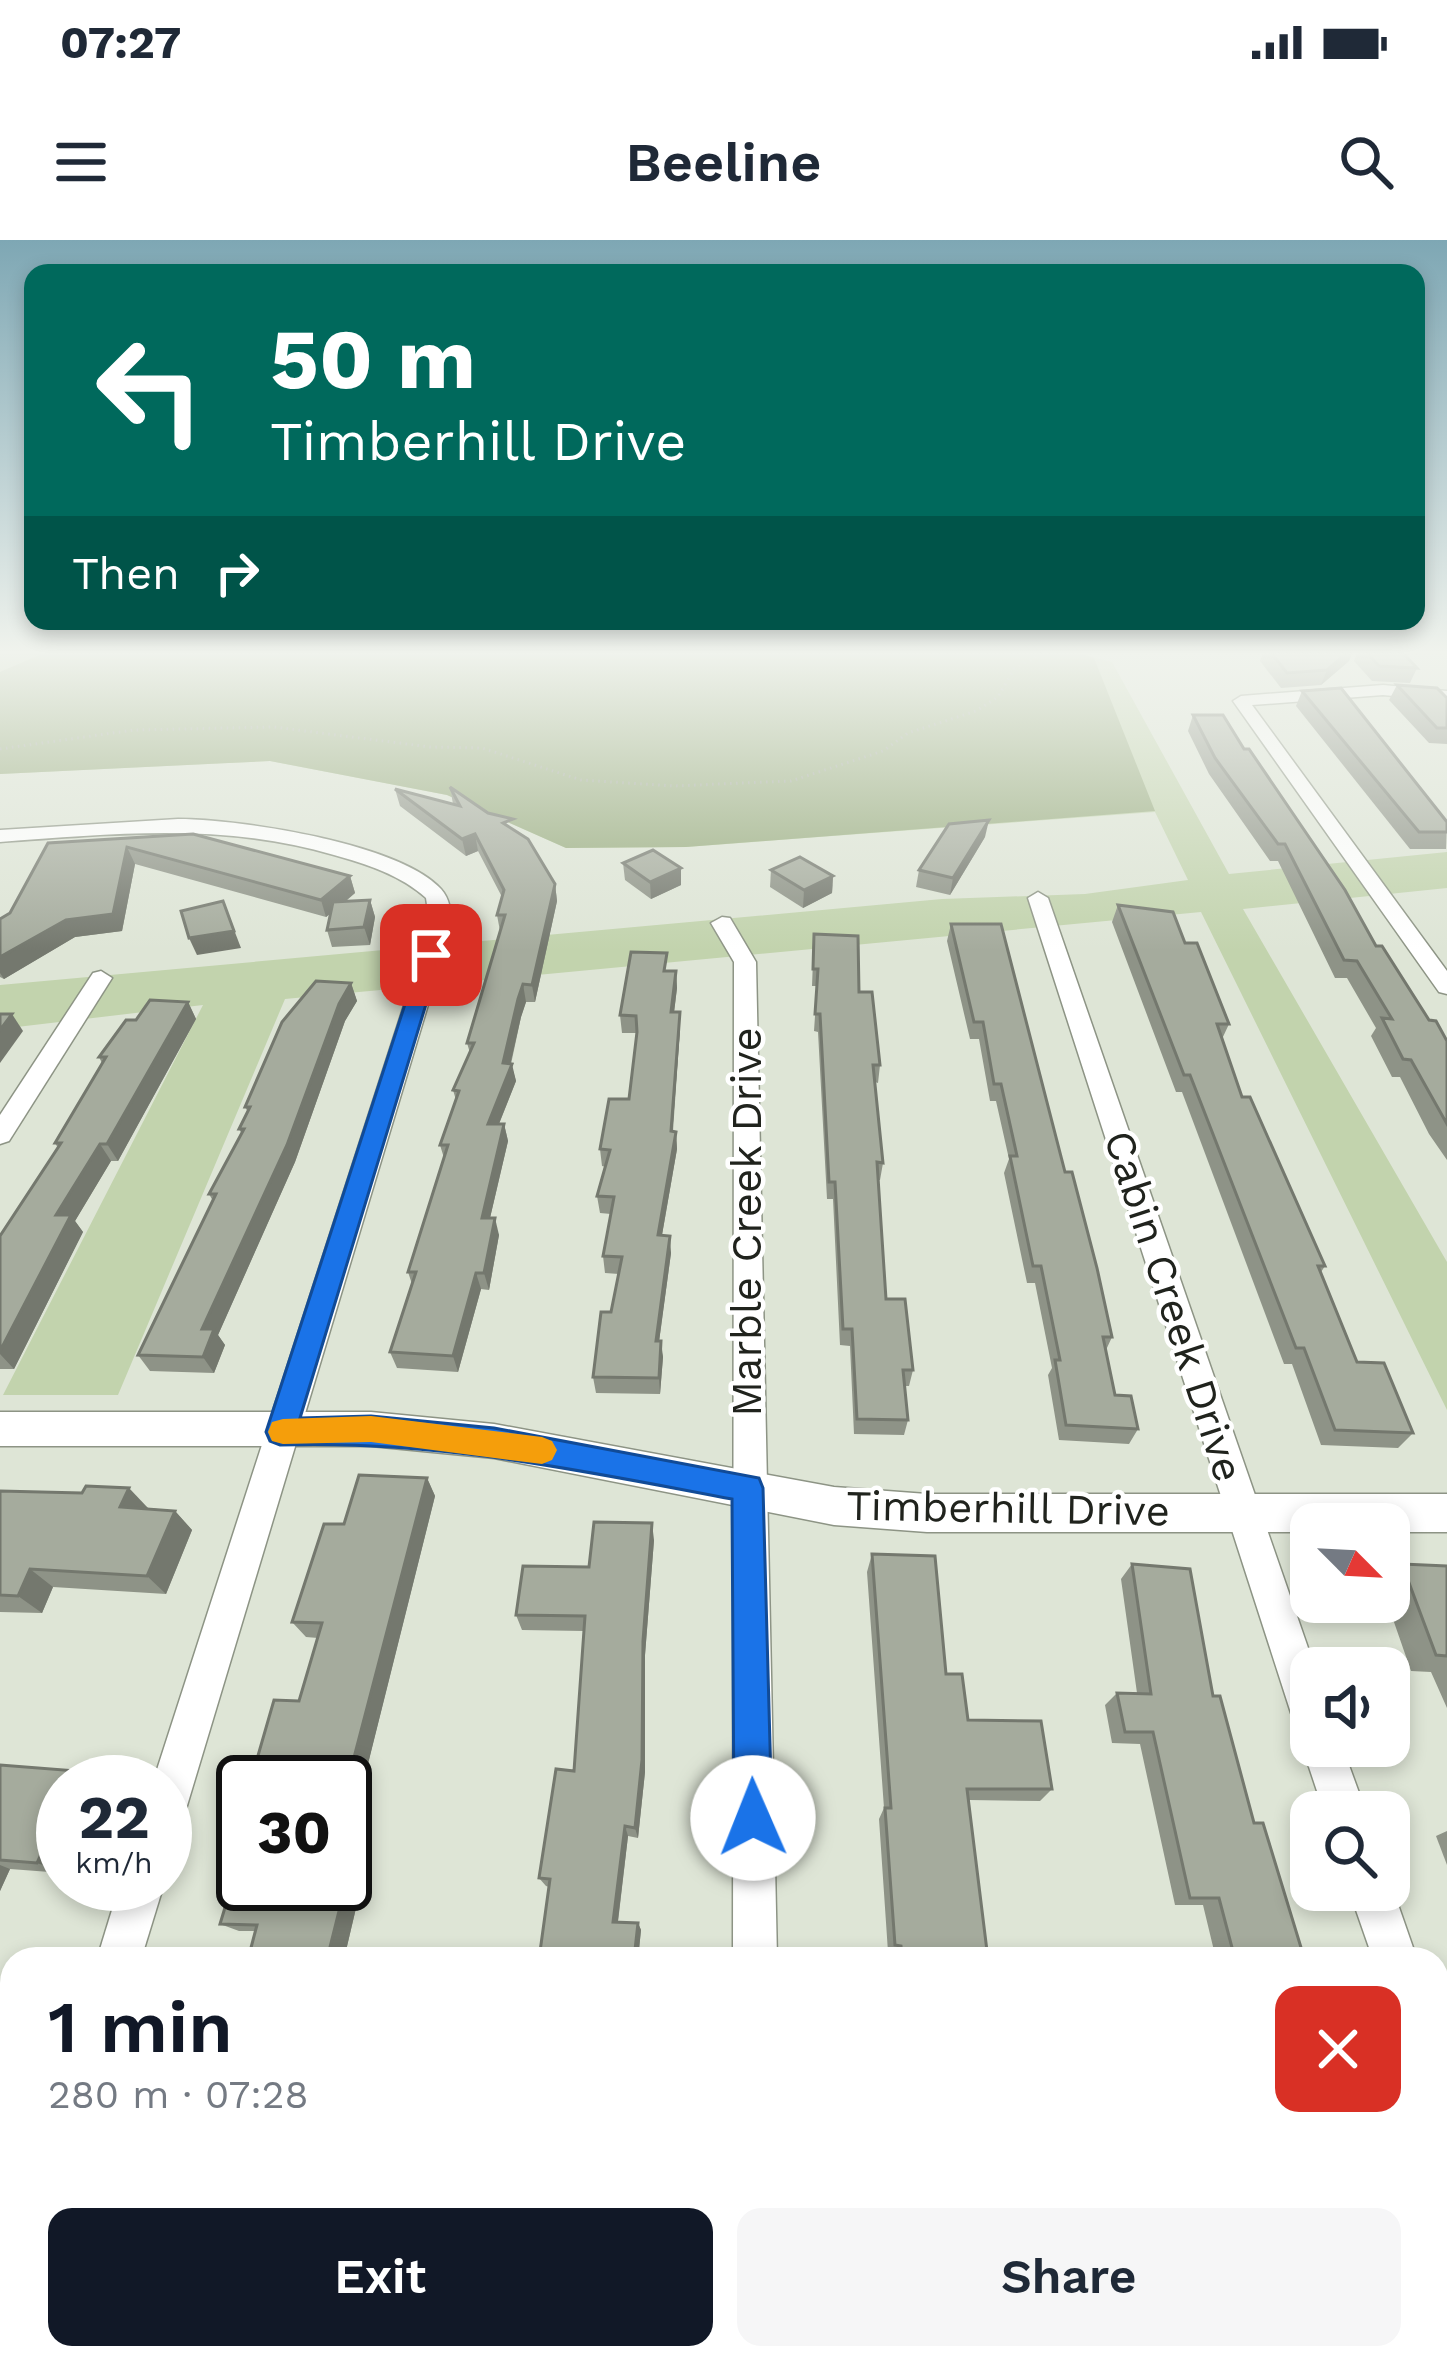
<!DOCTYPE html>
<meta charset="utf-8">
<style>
body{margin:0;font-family:"Work Sans",sans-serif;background:#f6f6f7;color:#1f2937;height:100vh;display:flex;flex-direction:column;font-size:45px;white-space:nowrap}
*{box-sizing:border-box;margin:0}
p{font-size:39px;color:#747a83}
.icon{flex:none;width:66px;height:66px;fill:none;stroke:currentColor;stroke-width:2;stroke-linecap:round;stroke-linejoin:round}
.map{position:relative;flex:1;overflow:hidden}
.details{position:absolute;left:0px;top:1707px;width:1449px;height:423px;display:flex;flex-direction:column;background:#fff;border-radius:36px 36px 0 0;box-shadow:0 6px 18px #0003}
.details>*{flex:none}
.hud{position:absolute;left:24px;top:24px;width:1401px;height:366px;border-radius:24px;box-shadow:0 6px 18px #0003;background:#00695c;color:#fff;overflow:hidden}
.needle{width:78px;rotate:114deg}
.fabs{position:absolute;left:1290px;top:1263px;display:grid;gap:24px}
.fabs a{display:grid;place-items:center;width:120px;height:120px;border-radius:24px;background:#fff;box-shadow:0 6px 18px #0003;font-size:60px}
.speed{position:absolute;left:36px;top:1515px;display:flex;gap:24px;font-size:60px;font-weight:700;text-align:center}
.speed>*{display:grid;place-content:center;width:156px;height:156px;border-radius:50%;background:#fff;box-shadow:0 6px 18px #0003;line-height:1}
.speed small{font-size:30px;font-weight:400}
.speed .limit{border:6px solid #111;border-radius:18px;background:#fff;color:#111}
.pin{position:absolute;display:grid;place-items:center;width:102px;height:102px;color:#fff;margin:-51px;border-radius:24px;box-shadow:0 6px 18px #0006}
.me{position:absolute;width:132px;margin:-66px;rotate:359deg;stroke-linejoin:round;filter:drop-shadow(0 0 9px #0008)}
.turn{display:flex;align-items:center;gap:42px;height:252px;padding:0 48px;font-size:54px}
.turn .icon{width:156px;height:156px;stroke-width:2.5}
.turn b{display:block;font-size:84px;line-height:102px}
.then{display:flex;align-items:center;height:114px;padding:0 48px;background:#0003;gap:24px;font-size:45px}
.round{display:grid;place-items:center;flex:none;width:126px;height:126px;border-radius:24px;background:#f6f6f7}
.head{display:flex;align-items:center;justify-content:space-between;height:204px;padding:0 48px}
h1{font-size:72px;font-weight:600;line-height:90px;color:#111827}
.cta{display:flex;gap:24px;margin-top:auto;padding:24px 48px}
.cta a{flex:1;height:138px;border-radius:24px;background:#111827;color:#fff;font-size:48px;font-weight:600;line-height:138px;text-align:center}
.cta a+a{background:#f6f6f7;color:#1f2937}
.status{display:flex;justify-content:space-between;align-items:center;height:84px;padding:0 60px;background:#fff;direction:ltr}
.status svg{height:33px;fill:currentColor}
header{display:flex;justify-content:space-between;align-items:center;height:156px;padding:0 48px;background:#fff;font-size:54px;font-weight:600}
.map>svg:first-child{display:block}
.green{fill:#c2d3ad}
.forest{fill:#96aa7c}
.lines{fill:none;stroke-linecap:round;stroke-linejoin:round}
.minor-casing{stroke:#8d9485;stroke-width:3}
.tertiary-casing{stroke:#8d9485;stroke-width:3}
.path{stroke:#a2a89c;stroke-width:3;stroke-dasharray:1.5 4.5;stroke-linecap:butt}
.minor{fill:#fff;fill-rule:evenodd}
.tertiary{fill:#fff;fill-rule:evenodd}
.wall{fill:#8e9387}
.shaded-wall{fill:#74786e}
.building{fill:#a5ab9d;stroke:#74786e;stroke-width:3}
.route{fill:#1a73e8;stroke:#114b97;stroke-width:3}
.slow{fill:#f59e0b}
.labels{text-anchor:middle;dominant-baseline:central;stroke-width:9;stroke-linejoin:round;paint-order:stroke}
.street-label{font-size:42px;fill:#20231d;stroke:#fff}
</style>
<div class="status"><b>07:27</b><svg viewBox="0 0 49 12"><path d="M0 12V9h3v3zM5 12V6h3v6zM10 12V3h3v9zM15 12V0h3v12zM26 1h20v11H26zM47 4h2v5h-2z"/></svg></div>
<header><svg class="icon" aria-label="menu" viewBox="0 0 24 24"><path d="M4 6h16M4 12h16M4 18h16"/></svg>Beeline<svg class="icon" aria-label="search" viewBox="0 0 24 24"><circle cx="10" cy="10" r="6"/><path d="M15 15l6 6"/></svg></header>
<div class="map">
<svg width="1447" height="2129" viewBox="0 0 1447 2129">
<rect width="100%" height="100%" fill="#dee5d6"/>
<polygon class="green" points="0,413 1078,413 1112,422 1229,634 1447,612 1447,648 1243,669 1447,1022 1447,1170 1201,672 285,759 118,1155 3,1155 203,765 0,789 0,745 942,659 1085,654 1188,640 1155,572 686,607 566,608 447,555 270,521 0,534"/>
<polygon class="forest" points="44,413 1078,413 1094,418 1155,571 686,607 566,608 447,555 270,521 0,534 0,432"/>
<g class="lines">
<g class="minor-casing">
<g id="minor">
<polygon points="1383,445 1447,451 1447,461 1383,455 1252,465 1447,731 1447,754 1439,752 1233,461 1241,456"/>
<path d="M 178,579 C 239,579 399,603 441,649 C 450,659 451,672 452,685 L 186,1569 L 180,1584 L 165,1590 L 165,1542 L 153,1542 L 430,685 L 426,658 C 401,635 366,624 334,615 C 222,582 114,594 0,602 L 0,590 Z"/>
<polygon points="1038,652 1048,658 1315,1428 1311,1428 1311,1506 1342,1506 1366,1572 1324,1572 1302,1506 1308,1492 1297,1487 1291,1473 1028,658"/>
<polygon points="722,677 730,678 756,722 777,1719 733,1719 734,722 711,683"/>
<polygon points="101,731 112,738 9,901 0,904 0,875 93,733"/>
<polygon points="1389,1641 1393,1650 1417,1719 1373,1719 1349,1650 1389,1650"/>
<polygon points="120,1644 164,1644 141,1719 97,1719"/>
<rect x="0" y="1791" width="12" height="48"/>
<polygon points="1437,1819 1447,1823 1447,1896 1437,1892"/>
<polygon points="728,2118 782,2118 781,2129 727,2129"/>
</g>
</g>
<g class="tertiary-casing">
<polygon id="tertiary" points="0,1172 371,1172 494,1184 834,1247 927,1254 1447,1254 1447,1292 1389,1292 1389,1284 1311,1284 1311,1292 927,1292 834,1285 494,1218 371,1206 0,1206"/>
</g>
<polyline class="path" points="0,509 134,490 274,487 430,507 482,508 581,540 674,546 791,541 883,511 908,493 976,471 998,457 1014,429 1042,413"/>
<use href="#minor" class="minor"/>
<use href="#tertiary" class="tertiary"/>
</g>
<g class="wall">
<polygon points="1263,413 1352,413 1349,421 1321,445 1281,448 1260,421"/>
<polygon points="1357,413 1403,413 1417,428 1410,443 1372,441 1354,421"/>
<polygon points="1397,445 1447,458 1447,504 1429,503 1389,460"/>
<polygon points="1302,451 1447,582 1446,609 1410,609 1296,466"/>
<polygon points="1193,475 1244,509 1376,706 1429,780 1447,801 1447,920 1429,894 1400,837 1392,837 1371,796 1376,788 1347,738 1335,738 1278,621 1270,621 1209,534 1188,491"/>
<polygon points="450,547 515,591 555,644 557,661 535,762 526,762 521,777 511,824 516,841 499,884 504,884 508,901 490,978 499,995 489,1050 481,1049 458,1132 397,1128 390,1112 412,1044 408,1032 444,918 440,905 456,860 453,850 470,813 467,803 500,691 497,675 502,657 478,611 466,616 400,566 395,549 453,564"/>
<polygon points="193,594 350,636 355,653 345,662 370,660 375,677 370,705 332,707 327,690 330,674 326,677 135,624 122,691 75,697 4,739 0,737 0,679 10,673 48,603"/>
<polygon points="985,597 950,655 916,647 919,630"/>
<polygon points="623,623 681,645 651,659 625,640"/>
<polygon points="771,630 833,636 832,653 803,668 770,647"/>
<polygon points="1118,665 1185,703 1229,784 1222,799 1242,857 1325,1026 1321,1032 1357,1122 1413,1193 1398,1208 1321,1205 1292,1124 1284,1124 1182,852 1176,852 1112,682"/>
<polygon points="951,684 1065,932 1112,1097 1106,1110 1115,1155 1138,1189 1129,1204 1059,1200 1048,1135 1052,1128 1035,1043 1027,1043 1004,933 1009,919 996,861 990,861 979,799 970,799 947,701"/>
<polygon points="814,694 859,752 880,825 878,843 875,842 883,923 880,940 878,940 886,1059 913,1130 909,1146 905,1146 908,1180 904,1195 854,1194 850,1106 840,1105 833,959 827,959 818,792 814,791 817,746 812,746"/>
<polygon points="668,731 676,731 677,748 674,772 680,772 680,789 673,891 676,892 677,909 662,995 671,1013 659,1101 663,1117 660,1154 596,1153 593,1137 611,1072 619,1034 605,1033 603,1016 611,974 600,973 597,956 606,927 602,926 600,909 629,859 637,793 622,793 620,775"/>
<polygon points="351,743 357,761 345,781 295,922 218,1095 225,1105 214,1133 150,1131 138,1115 213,961 209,954 242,894 239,889 248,872 245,867"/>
<polygon points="188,762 196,779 118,921 111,921 75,981 83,992 14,1129 0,1129 0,996 58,908 55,903 102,823 99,817 136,780"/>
<polygon points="359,1235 427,1238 435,1256 347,1607 355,1607 368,1617 344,1719 248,1719 255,1691 239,1691 220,1684 243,1608 243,1644 345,1644 345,1542 276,1542 280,1531 273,1531 257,1519 274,1460 299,1461 318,1398 306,1397 292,1382 324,1284 344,1284"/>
<polygon points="0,1251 175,1271 192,1290 166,1354 53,1347 42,1373 0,1372"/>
<polygon points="654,1300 645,1415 645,1532 638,1598 628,1596 618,1682 638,1683 641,1690 638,1719 539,1719 549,1647 546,1646 539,1638 574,1531 584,1391 522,1390 516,1375 589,1327"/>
<polygon points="872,1314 946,1434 968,1480 1052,1549 1040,1561 969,1560 988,1719 894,1719 894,1712 888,1712 879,1579 884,1568 867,1332"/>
<polygon points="1132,1324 1213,1456 1254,1583 1303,1714 1296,1716 1297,1719 1216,1719 1203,1665 1175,1665 1140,1504 1112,1503 1105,1465 1117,1453 1137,1453 1121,1339"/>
<polygon points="1402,1324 1447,1326 1447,1468 1431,1432 1411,1431 1387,1362 1389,1362 1389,1334"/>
<polygon points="0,1525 63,1542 63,1633 10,1629 0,1651"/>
<polygon points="1447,1591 1447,1625 1436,1596"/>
</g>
<g class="shaded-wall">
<polygon points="1347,413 1352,413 1349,421 1321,445 1327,430"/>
<polygon points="989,580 985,597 950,655 953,638"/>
<polygon points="475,594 478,611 466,616 462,599"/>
<polygon points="127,607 135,624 122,691 75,697 4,739 0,733 0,717"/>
<polygon points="681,628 681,645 651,659 650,642"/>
<polygon points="350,636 355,653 326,677 321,660"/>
<polygon points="833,636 832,653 803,668 804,650"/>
<polygon points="555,644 557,661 535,762 532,745"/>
<polygon points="370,660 375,677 370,705 364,687"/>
<polygon points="223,661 241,708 197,715 189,698"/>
<polygon points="676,731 677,748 672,789 671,772"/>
<polygon points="351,743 357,761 345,781 295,922 218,1095 225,1105 214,1133 203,1117 202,1089 339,764"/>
<polygon points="523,744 526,762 521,777 508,834 512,824 516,841 492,901 488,884 518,759"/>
<polygon points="188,762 196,779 118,921 107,904"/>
<polygon points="680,772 680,789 671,909 671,891"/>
<polygon points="12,774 23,791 0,823 0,790"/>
<polygon points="504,884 508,901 486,995 482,978"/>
<polygon points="676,892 677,909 659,1012 658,995"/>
<polygon points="100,904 111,921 75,981 83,992 14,1129 0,1114 0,1111 56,975"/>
<polygon points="495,978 499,995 489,1050 484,1033"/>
<polygon points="670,996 671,1013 657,1117 656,1101"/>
<polygon points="476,1033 481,1049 458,1132 453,1116"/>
<polygon points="661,1101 663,1117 660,1154 659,1138"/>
<polygon points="427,1238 435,1256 345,1616 345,1552"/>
<polygon points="129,1248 148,1268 139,1287 120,1267"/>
<polygon points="175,1271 192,1290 166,1354 147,1336"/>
<polygon points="652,1283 654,1300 645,1415 645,1532 638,1598 635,1588 643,1401"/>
<polygon points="30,1329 53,1347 42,1373 18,1356"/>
<polygon points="77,1531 99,1542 72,1542"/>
<polygon points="63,1563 63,1632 37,1623"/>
<polygon points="625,1586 628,1596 617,1688 613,1682"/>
<polygon points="355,1607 368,1617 344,1719 327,1719"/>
<polygon points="0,1625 10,1629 0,1651"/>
<polygon points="638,1683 641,1690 638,1719 634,1719"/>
<polygon points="244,2118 262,2118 256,2129 238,2129"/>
</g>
<g class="building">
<polygon points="1271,413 1347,413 1327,430 1287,433"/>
<polygon points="1367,413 1403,413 1417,428 1379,426"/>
<polygon points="1397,445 1437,448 1447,458 1447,488 1437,488"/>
<polygon points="1341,448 1447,582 1447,592 1419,592 1302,451"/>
<polygon points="1193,475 1223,475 1244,509 1249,509 1345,650 1376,706 1382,706 1429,780 1436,781 1447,801 1447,884 1411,820 1403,819 1382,778 1392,779 1357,721 1344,720 1285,604 1278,604 1215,518"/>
<polygon points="450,547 488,573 513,579 503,583 528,599 555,644 532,745 523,744 518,759 503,823 512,824 488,884 504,884 482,978 495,978 484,1033 476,1033 453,1116 390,1112 416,1032 408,1032 448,905 440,905 459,851 453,850 474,803 467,803 505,675 497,675 504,650 475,594 462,599 395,549 460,566"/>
<polygon points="989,580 953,638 919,630 949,584"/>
<polygon points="193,594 350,636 321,660 127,607 113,674 66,680 0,717 0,679 10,673 48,603"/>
<polygon points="653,610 681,628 650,642 623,623"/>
<polygon points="800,617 833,636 804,650 771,630"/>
<polygon points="370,660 364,687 327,690 333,662"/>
<polygon points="223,661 234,691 189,698 181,671"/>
<polygon points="1118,665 1173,672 1185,703 1197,703 1229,784 1217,784 1242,857 1250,857 1325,1026 1318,1026 1357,1122 1384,1123 1413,1193 1335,1190 1304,1108 1296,1108 1190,835 1184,835"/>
<polygon points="951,684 1001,684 1065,932 1072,932 1097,1028 1112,1097 1103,1097 1115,1155 1131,1156 1138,1189 1066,1185 1055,1120 1060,1120 1041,1026 1033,1026 1010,916 1017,916 1001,844 994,844 983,782 974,782"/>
<polygon points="814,694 858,696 859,752 872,752 880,825 873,825 883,923 877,922 886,1059 905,1059 913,1130 903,1130 908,1180 857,1179 852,1089 843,1089 835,942 829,942 820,774 815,774 818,729 813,729"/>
<polygon points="631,712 667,713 664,731 676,731 671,772 680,772 671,891 676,892 658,995 670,996 656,1101 661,1101 659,1138 593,1137 601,1072 611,1072 622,1017 603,1016 614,957 597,956 610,910 600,909 609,859 629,859 637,792 636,776 620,775"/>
<polygon points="316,741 351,743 339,764 287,905 202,1089 214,1089 203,1117 138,1115 216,954 209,954 244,889 239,889 250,867 245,867 282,782"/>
<polygon points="150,760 188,762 107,904 100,904 56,975 71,975 0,1111 0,996 61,903 55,903 106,817 99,817 126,780 136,780"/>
<polygon points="0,774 12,774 0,790"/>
<polygon points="359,1235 427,1238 345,1552 345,1542 276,1542 283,1520 257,1519 274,1460 299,1461 322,1383 292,1382 324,1284 344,1284"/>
<polygon points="86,1246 129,1248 120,1267 175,1271 147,1336 30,1329 18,1356 0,1355 0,1251 82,1253"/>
<polygon points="594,1282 652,1283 643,1401 642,1520 635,1588 625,1586 613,1682 638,1683 634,1719 539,1719 550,1639 539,1638 556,1529 574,1531 585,1376 516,1375 523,1326 589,1327"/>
<polygon points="872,1314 935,1316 946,1434 962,1434 968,1480 1041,1481 1052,1549 967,1549 988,1719 902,1719 901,1706 895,1705 885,1568 891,1568"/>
<polygon points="1132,1324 1190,1329 1213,1456 1220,1456 1254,1583 1263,1583 1303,1714 1295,1715 1297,1719 1235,1719 1219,1658 1190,1658 1153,1492 1125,1492 1117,1453 1151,1454"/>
<polygon points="1402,1324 1447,1326 1447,1416 1436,1415"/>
<polygon points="0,1525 77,1531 72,1542 63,1542 63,1563 37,1623 0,1620"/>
<polygon points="345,1607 355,1607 327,1719 248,1719 257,1685 220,1684 243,1608 243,1644 345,1644"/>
<polygon points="126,2118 244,2118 238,2129 119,2129"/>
<polygon points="505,2118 595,2118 593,2129 502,2129"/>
</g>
<linearGradient id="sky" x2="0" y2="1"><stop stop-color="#7ea7b4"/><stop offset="0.58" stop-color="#f0f3ed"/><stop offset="1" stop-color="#f0f3ed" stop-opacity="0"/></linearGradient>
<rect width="1447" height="711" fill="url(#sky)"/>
<path class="route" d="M 431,709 L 441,715 L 300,1178 L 371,1176 L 494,1188 L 759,1238 L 763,1248 L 772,1578 L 766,1591 L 753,1597 L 740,1591 L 734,1578 L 732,1259 C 578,1230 438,1200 280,1205 L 270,1201 L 266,1192 L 421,715 Z"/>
<polygon class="slow" points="371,1176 542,1197 552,1201 557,1210 552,1220 542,1224 371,1202 283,1204 272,1201 268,1192 272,1182 283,1179"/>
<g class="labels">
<g class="street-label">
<text transform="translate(746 982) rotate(-90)">Marble Creek Drive</text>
<text transform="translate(1174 1066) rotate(72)">Cabin Creek Drive</text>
<text transform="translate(1008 1268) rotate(1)">Timberhill Drive</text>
</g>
</g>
</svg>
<div class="fabs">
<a><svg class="needle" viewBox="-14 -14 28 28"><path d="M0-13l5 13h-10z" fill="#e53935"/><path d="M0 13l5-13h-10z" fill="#747a83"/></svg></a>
<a><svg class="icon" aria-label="sound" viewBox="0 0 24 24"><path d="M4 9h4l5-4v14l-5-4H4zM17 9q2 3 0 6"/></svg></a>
<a><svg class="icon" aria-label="search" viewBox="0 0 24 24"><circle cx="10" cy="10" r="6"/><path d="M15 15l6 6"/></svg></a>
</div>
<div class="speed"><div>22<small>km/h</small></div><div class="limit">30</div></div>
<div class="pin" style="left:431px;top:715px;background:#d93025"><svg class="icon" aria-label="arrive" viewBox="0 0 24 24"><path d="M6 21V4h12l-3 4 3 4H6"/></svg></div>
<svg class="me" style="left:753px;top:1578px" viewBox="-20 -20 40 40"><circle r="19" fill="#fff"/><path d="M0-13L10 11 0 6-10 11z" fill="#1a73e8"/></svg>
<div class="hud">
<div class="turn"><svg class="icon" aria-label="left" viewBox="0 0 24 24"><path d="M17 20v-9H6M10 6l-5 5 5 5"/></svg><div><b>50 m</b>Timberhill Drive</div></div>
<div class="then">Then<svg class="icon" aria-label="right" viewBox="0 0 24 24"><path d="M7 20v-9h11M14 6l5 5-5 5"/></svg></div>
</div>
<section class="details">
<div class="head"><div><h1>1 min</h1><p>280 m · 07:28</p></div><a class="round" style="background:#d93025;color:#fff"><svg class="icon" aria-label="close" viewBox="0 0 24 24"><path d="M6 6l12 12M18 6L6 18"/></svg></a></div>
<div class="cta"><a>Exit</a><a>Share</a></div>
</section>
</div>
